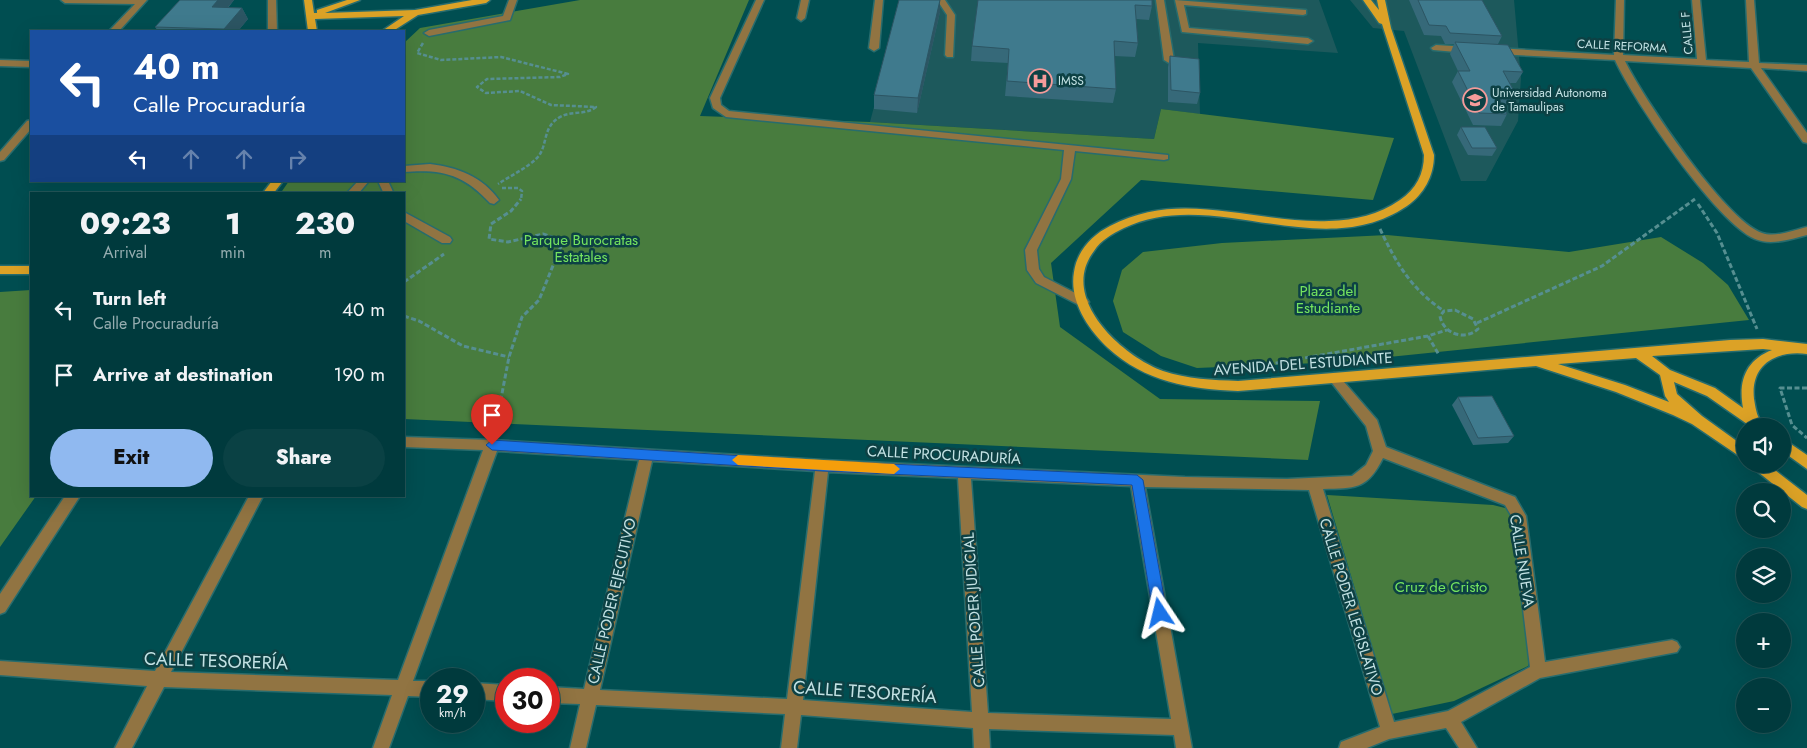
<!DOCTYPE html>
<meta charset="utf-8">
<style>
body{margin:0;font-family:Jost,sans-serif;background:#0a4144;color:#f1f3f6;height:100vh;display:flex;flex-direction:column;font-size:19px;white-space:nowrap}
*{box-sizing:border-box;margin:0}
p{font-size:16px;color:#95adb0}
.icon{flex:none;width:28px;height:28px;fill:none;stroke:currentColor;stroke-width:2;stroke-linecap:round;stroke-linejoin:round}
.map{position:relative;flex:1;overflow:hidden}
.drawer{position:absolute;left:30px;top:192px;width:375px;height:305px;display:flex;flex-direction:column;background:#003a3d;border-radius:0px;box-shadow:0 5px 20px #0002,0 0 0 1px #225457}
.drawer>*{flex:none}
.top-card{position:absolute;left:30px;top:30px;width:375px;height:152px;border-radius:0px;box-shadow:0 5px 20px #0002,0 0 0 1px #225457;background:#1a4fa0;color:#fff;overflow:hidden}
.buttons{position:absolute;left:1736px;top:418px;display:grid;gap:10px}
.buttons a{display:grid;place-items:center;width:55px;height:55px;border-radius:50%;background:#003a3d;box-shadow:0 5px 20px #0002,0 0 0 1px #225457;font-size:25px}
.speed{position:absolute;left:420px;top:668px;display:flex;gap:10px;font-size:25px;font-weight:700;text-align:center}
.speed>*{display:grid;place-content:center;width:65px;height:65px;border-radius:50%;background:#003a3d;box-shadow:0 5px 20px #0002,0 0 0 1px #225457;line-height:1}
.speed small{font-size:12px;font-weight:400}
.speed .limit{border:8px solid #d22;background:#fff;color:#111}
.pin{position:absolute;display:grid;place-items:center;width:42px;height:42px;color:#fff;margin:-51px -21px;border-radius:50% 50% 50% 0;rotate:-45deg;box-shadow:0 0 5px #0007}
.pin .icon{rotate:45deg}
.me{position:absolute;width:55px;margin:-28px;rotate:350deg;stroke-linejoin:round;filter:drop-shadow(0 0 4px #0008)}
.turn{display:flex;align-items:center;gap:18px;height:105px;padding:0 20px;font-size:22px}
.turn .icon{width:65px;height:65px;stroke-width:2.5}
.turn b{display:block;font-size:35px;line-height:42px}
.lanes{display:flex;align-items:center;height:48px;padding:0 20px;background:#0003;justify-content:center;gap:25px;direction:ltr}
.lanes .off{opacity:.35}
.eta{display:flex;justify-content:space-evenly;align-items:center;height:85px;text-align:center}
.eta b{font-size:30px;font-weight:800;line-height:35px}
.button{display:flex;gap:10px;margin-top:auto;padding:10px 20px}
.button a{flex:1;height:58px;border-radius:30px;background:#90b9f0;color:#111;font-size:20px;font-weight:800;line-height:58px;text-align:center}
.button a+a{background:#0a4144;color:#f1f3f6}
ul{padding:0;list-style:none}
li{display:flex;align-items:center;gap:15px;height:65px;padding:0 20px}
li div{flex:1}
li b{display:block;font-size:19px}
li em{font-style:normal}
.map>svg:first-child{display:block}
.built{fill:#1d595c}
.green{fill:#487c3e}
.lines{fill:none;stroke-linecap:round;stroke-linejoin:round}
.minor-casing{stroke:#276c6e;stroke-width:3}
.major-casing{stroke:#276c6e;stroke-width:3}
.path-far1{stroke:#568f91;stroke-width:2.5;stroke-dasharray:4 2;stroke-linecap:butt}
.path{stroke:#568f91;stroke-width:3;stroke-dasharray:5 2.5;stroke-linecap:butt}
.minor{fill:#917442;fill-rule:evenodd}
.major{fill:#dca226;fill-rule:evenodd}
.wall{fill:#366979}
.shaded-wall{fill:#2c5563}
.building{fill:#3f7a8d;stroke:#2c5563}
.route{fill:#1a73e8;stroke:#114b97}
.slow{fill:#f59e0b}
.labels{text-anchor:middle;dominant-baseline:central;stroke-width:5;stroke-linejoin:round;paint-order:stroke}
.far-street-label{font-size:12px;fill:#c3e2e4;stroke:#0d4144}
.far-poi-label{font-size:12px;fill:#c3e2e4;stroke:#0d4144;text-anchor:start}
.park-label{font-size:15px;fill:#75e45f;stroke:#0d4144}
.street-label{font-size:15px;fill:#c3e2e4;stroke:#0d4144}
.near-street-label{font-size:18px;fill:#c3e2e4;stroke:#0d4144}
</style>
<div class="map">
<svg width="1807" height="748" viewBox="0 0 1807 748">
<rect width="100%" height="100%" fill="#004e51"/>
<g class="built">
<polygon points="902,0 1319,0 1338,53 1198,43 1200,114 1161,109 1154,139 870,122"/>
<polygon points="1350,0 1514,0 1521,78 1518,121 1486,181 1461,181 1404,31 1373,28"/>
</g>
<g class="green">
<polygon points="580,0 749,0 700,116 870,122 1154,139 1161,109 1394,138 1373,200 1141,180 1051,263 1060,327 1160,399 1320,401 1308,460 404,419 404,194 280,194 289,181 404,181 404,43 420,28"/>
<polygon points="1387,235 1569,252 1661,237 1703,263 1728,285 1749,320 1340,362 1197,368 1161,356 1123,332 1113,301 1122,270 1143,252 1222,243"/>
<polygon points="31,290 31,496 36,496 0,547 0,292"/>
<polygon points="1327,495 1493,505 1513,510 1534,634 1528,666 1454,701 1392,714"/>
</g>
<g class="lines">
<g class="minor-casing">
<g id="minor">
<polygon points="61,0 147,0 119,31 109,31 135,4 65,3"/>
<polygon points="268,0 276,0 277,31 268,31"/>
<polygon points="509,0 517,0 510,20 429,36 424,33 429,30 503,16"/>
<polygon points="756,0 764,0 720,98 721,105 729,111 1168,155 1168,159 1164,160 1075,151 1071,179 1037,250 1039,269 1044,277 1087,299 1089,302 1087,305 1079,305 1036,283 1027,270 1025,250 1061,179 1064,150 726,117 713,108 710,98"/>
<polygon points="801,0 809,0 805,18 801,21 797,18"/>
<polygon points="875,0 883,0 879,48 874,51 869,48"/>
<polygon points="937,0 945,0 955,15 953,57 947,57 945,55 947,15"/>
<polygon points="1156,0 1164,0 1174,60 1169,63 1164,60"/>
<polygon points="1175,0 1306,10 1306,14 1303,15 1184,5 1189,28 1308,38 1313,41 1308,44 1182,32"/>
<path d="M 1616,0 L 1624,0 L 1623,55 L 1697,59 L 1692,0 L 1700,0 L 1706,60 L 1749,62 L 1746,0 L 1754,0 L 1759,63 L 1807,65 L 1807,71 L 1761,68 L 1807,133 L 1807,143 L 1803,142 L 1751,68 L 1625,61 C 1643,98 1725,220 1762,233 C 1775,238 1794,230 1807,227 L 1807,235 C 1791,239 1771,246 1755,239 C 1716,222 1633,100 1615,60 L 1496,54 L 1491,51 L 1496,48 L 1614,55 Z"/>
<polygon points="1436,45 1468,47 1473,50 1468,53 1433,50 1431,48"/>
<polygon points="0,60 31,61 31,67 0,66"/>
<polygon points="31,120 31,129 4,160 0,161 0,152 27,121"/>
<path d="M 430,164 C 457,167 483,177 499,200 L 494,204 L 490,203 C 463,174 442,169 404,172 L 404,166 Z"/>
<polygon points="358,181 369,181 358,194 346,194"/>
<polygon points="378,181 388,181 394,194 384,194"/>
<polygon points="404,212 450,237 452,240 450,243 442,243 404,221"/>
<path d="M 1334,373 L 1338,375 L 1377,420 L 1386,447 L 1515,497 L 1526,516 L 1545,662 L 1672,640 L 1677,642 L 1680,647 L 1677,652 L 1540,678 L 1461,722 L 1477,748 L 1459,748 L 1446,728 L 1389,739 L 1367,748 L 1339,748 L 1341,742 L 1380,727 L 1309,490 L 1145,487 L 1192,748 L 1176,748 L 1174,735 L 989,729 L 990,748 L 974,748 L 973,728 L 801,715 L 797,748 L 781,748 L 785,714 L 596,705 L 586,748 L 570,748 L 580,704 L 549,703 L 549,687 L 584,689 L 639,460 L 497,451 L 413,681 L 431,681 L 431,697 L 408,696 L 389,748 L 373,748 L 392,695 L 164,687 L 132,748 L 115,748 L 147,686 L 0,675 L 0,661 L 155,671 L 249,496 L 263,496 L 171,672 L 398,680 L 483,450 L 404,447 L 404,437 L 492,440 L 822,460 L 1185,477 L 1287,479 L 1352,476 L 1366,465 L 1373,451 L 1366,426 L 1328,378 L 1330,375 ZM 1383,458 L 1505,505 L 1512,517 L 1530,667 L 1448,711 L 1394,722 L 1323,489 C 1355,488 1367,490 1383,458 ZM 652,461 L 815,471 L 787,699 L 600,690 ZM 828,472 L 958,478 L 972,712 L 803,700 ZM 971,479 L 1131,486 L 1171,719 L 988,713 Z"/>
<polygon points="65,496 80,496 5,612 0,614 0,594"/>
<polygon points="474,683 506,685 506,701 474,699"/>
</g>
</g>
<g class="major-casing">
<g id="major">
<polygon points="304,0 312,0 314,13 317,13 317,10 347,0 360,0 325,13 415,10 472,0 490,0 486,3 418,15 393,31 382,31 404,16 315,19 317,31 308,31"/>
<path d="M 1363,0 L 1371,0 L 1379,10 L 1377,0 L 1385,0 L 1391,28 L 1434,155 C 1434,176 1424,194 1407,206 C 1320,265 1213,185 1124,228 C 1112,234 1101,240 1094,251 C 1058,298 1122,356 1163,371 C 1187,379 1213,380 1238,381 L 1730,340 L 1763,339 L 1807,344 L 1807,354 C 1777,350 1750,364 1754,399 C 1755,404 1756,413 1759,418 C 1761,421 1765,422 1766,426 L 1750,426 L 1707,396 L 1674,382 L 1677,394 L 1702,416 L 1745,447 L 1745,460 L 1692,424 L 1673,415 L 1616,392 L 1536,366 L 1238,391 C 1190,389 1145,382 1108,348 C 1088,329 1069,301 1074,272 C 1077,251 1092,235 1110,226 C 1182,188 1254,224 1329,221 C 1356,220 1378,215 1400,200 C 1416,189 1424,174 1424,155 L 1382,24 L 1379,23 ZM 1763,349 L 1772,350 C 1746,360 1738,381 1743,408 L 1715,388 L 1670,370 L 1652,356 ZM 1636,358 L 1660,375 L 1665,396 L 1669,402 L 1625,385 L 1558,364 Z"/>
<polygon points="272,181 283,181 273,194 262,194"/>
<rect x="0" y="266" width="31" height="8"/>
<polygon points="1782,438 1807,455 1807,469 1782,451"/>
<polygon points="1751,464 1767,464 1807,495 1807,509 1802,507 1753,468"/>
</g>
</g>
<g class="path-far1">
<path d="M 423,43 L 417,53 L 441,60 L 501,57 L 568,74 L 560,77 L 487,79 L 477,87 L 486,93 L 520,91 L 551,105 L 596,107 C 586,115 573,111 562,116 C 541,126 549,145 537,158 C 527,168 510,176 498,184"/>
<polyline points="502,188 518,188 522,191 521,200"/>
</g>
<g class="path">
<polyline points="1698,204 1717,233 1757,329"/>
<path d="M 1380,229 C 1396,263 1412,290 1444,311"/>
<polyline points="404,282 444,254"/>
<path d="M 1455,310 L 1473,319 L 1478,329 C 1465,341 1443,334 1440,316 L 1444,311 Z"/>
<polyline points="404,316 419,321 463,346 509,357"/>
<polyline points="1477,323 1602,266 1695,199"/>
<polyline points="1428,336 1439,355"/>
<polyline points="1262,368 1265,365 1428,336 1447,330"/>
<polyline points="1807,388 1780,388 1792,425 1807,438"/>
<polyline points="495,430 509,357 522,317 539,300 561,246 558,239 543,234 508,242 489,239 491,224 511,211 521,199"/>
</g>
<use href="#minor" class="minor"/>
<use href="#major" class="major"/>
</g>
<g class="wall">
<polygon points="180,0 234,0 228,8 242,8 248,19 238,31 158,31 155,27"/>
<polygon points="1152,0 1152,6 1149,20 1136,19 1138,43 1135,57 1114,56 1116,89 1113,103 1005,96 1008,63 971,61 972,46"/>
<polygon points="1409,0 1482,0 1502,36 1498,44 1523,72 1516,83 1510,83 1515,93 1509,104 1502,104 1507,114 1501,126 1473,125 1452,82 1458,71 1450,54 1454,44 1445,44 1441,36 1424,35"/>
<polygon points="940,12 917,113 874,109 874,95"/>
<polygon points="1170,56 1200,93 1197,104 1168,102 1168,67"/>
<polygon points="1461,127 1497,148 1492,156 1468,155 1457,135"/>
<polygon points="1458,397 1514,436 1508,443 1473,445 1452,405"/>
</g>
<g class="shaded-wall">
<polygon points="218,0 234,0 218,19 212,7"/>
<polygon points="940,0 940,12 917,113 918,98"/>
<polygon points="242,8 248,19 238,31 226,31 224,29"/>
</g>
<g class="building">
<polygon points="180,0 218,0 212,7 242,8 224,29 155,27"/>
<polygon points="899,0 940,0 918,98 874,95"/>
<polygon points="978,0 1152,0 1152,6 1135,5 1138,43 1114,41 1116,89 1007,81 1009,49 972,46"/>
<polygon points="1418,0 1482,0 1502,36 1450,33 1446,26 1429,25"/>
<polygon points="1455,42 1508,45 1523,72 1503,71 1515,93 1495,92 1507,114 1479,113 1458,71 1470,71"/>
<polygon points="1170,56 1199,59 1200,93 1171,90"/>
<polygon points="1461,127 1485,127 1497,148 1472,148"/>
<polygon points="1492,396 1514,436 1478,438 1458,397"/>
</g>
<polygon class="route" points="492,440 822,461 1137,475 1143,480 1167,613 1165,617 1160,619 1155,617 1153,613 1132,485 822,471 492,450 486,445"/>
<polygon class="slow" points="738,455 894,464 900,469 894,474 738,465 732,460"/>
<defs>
<g id="hospital-ring" transform="scale(1.25)"><circle r="9.5" fill="#0d4144" stroke="#f59b9a" stroke-width="1.5"/><path d="M-5-5h3v3.5h4V-5h3V5h-3V1.5h-4V5h-3Z" fill="#f59b9a"/></g>
<g id="university-ring" transform="scale(1.25)"><circle r="9.5" fill="#0d4144" stroke="#f59b9a" stroke-width="1.5"/><path d="M0-5L7-2L0 1L-7-2ZM-4 1L0 2.5L4 1V4Q0 6-4 4Z" fill="#f59b9a"/></g>
</defs>
<g fill-rule="evenodd">
<use href="#hospital-ring" x="1040" y="81"/>
<use href="#university-ring" x="1475" y="100"/>
</g>
<g class="labels">
<g class="far-street-label">
<text transform="translate(1687 33) rotate(-95)">CALLE F</text>
<text transform="translate(1622 46) rotate(3)">CALLE REFORMA</text>
</g>
<g class="far-poi-label">
<text x="1058" y="81">IMSS</text>
<text x="1492" y="93">Universidad Autonoma<tspan x="1492" dy="14">de Tamaulipas</tspan></text>
</g>
<g class="park-label">
<text x="581" y="240">Parque Burocratas<tspan x="581" dy="17">Estatales</tspan></text>
<text x="1328" y="291">Plaza del<tspan x="1328" dy="17">Estudiante</tspan></text>
<text x="1441" y="587">Cruz de Cristo</text>
</g>
<g class="street-label">
<text transform="translate(1303 364) rotate(-4)">AVENIDA DEL ESTUDIANTE</text>
<text transform="translate(944 455) rotate(3)">CALLE PROCURADURÍA</text>
<text transform="translate(1522 561) rotate(81)">CALLE NUEVA</text>
<text transform="translate(612 601) rotate(-77)">CALLE PODER EJECUTIVO</text>
<text transform="translate(1351 607) rotate(73)">CALLE PODER LEGISLATIVO</text>
<text transform="translate(974 610) rotate(-94)">CALLE PODER JUDICIAL</text>
</g>
<g class="near-street-label">
<text transform="translate(216 661) rotate(2)">CALLE TESORERÍA</text>
<text transform="translate(865 692) rotate(4)">CALLE TESORERÍA</text>
</g>
</g>
</svg>
<div class="buttons">
<a><svg class="icon" aria-label="sound" viewBox="0 0 24 24"><path d="M4 9h4l5-4v14l-5-4H4zM17 9q2 3 0 6"/></svg></a>
<a><svg class="icon" aria-label="search" viewBox="0 0 24 24"><circle cx="10" cy="10" r="6"/><path d="M15 15l6 6"/></svg></a>
<a><svg class="icon" aria-label="layers" viewBox="0 0 24 24"><path d="M12 4l9 5-9 5-9-5zM3 14l9 5 9-5"/></svg></a>
<a>+</a>
<a>−</a>
</div>
<div class="speed"><div>29<small>km/h</small></div><div class="limit">30</div></div>
<div class="pin" style="left:492px;top:445px;background:#d93025"><svg class="icon" aria-label="arrive" viewBox="0 0 24 24"><path d="M6 21V4h12l-3 4 3 4H6"/></svg></div>
<svg class="me" style="left:1160px;top:613px" viewBox="-20 -20 40 40"><path d="M0-17L14 15 0 8-14 15z" fill="#1a73e8" stroke="#fff" stroke-width="4"/></svg>
<div class="top-card">
<div class="turn"><svg class="icon" aria-label="left" viewBox="0 0 24 24"><path d="M17 20v-9H6M10 6l-5 5 5 5"/></svg><div><b>40 m</b>Calle Procuraduría</div></div>
<div class="lanes"><svg class="icon" aria-label="left" viewBox="0 0 24 24"><path d="M17 20v-9H6M10 6l-5 5 5 5"/></svg><svg class="icon off" aria-label="ahead" viewBox="0 0 24 24"><path d="M12 20V5M6 11l6-6 6 6"/></svg><svg class="icon off" aria-label="ahead" viewBox="0 0 24 24"><path d="M12 20V5M6 11l6-6 6 6"/></svg><svg class="icon off" aria-label="right" viewBox="0 0 24 24"><path d="M7 20v-9h11M14 6l5 5-5 5"/></svg></div>
</div>
<section class="drawer">
<div class="eta">
<div><b>09:23</b><p>Arrival</p></div>
<div><b>1</b><p>min</p></div>
<div><b>230</b><p>m</p></div>
</div>
<ul>
<li><svg class="icon" aria-label="left" viewBox="0 0 24 24"><path d="M17 20v-9H6M10 6l-5 5 5 5"/></svg><div><b>Turn left</b><p>Calle Procuraduría</p></div><em>40 m</em></li>
<li><svg class="icon" aria-label="arrive" viewBox="0 0 24 24"><path d="M6 21V4h12l-3 4 3 4H6"/></svg><div><b>Arrive at destination</b></div><em>190 m</em></li>
</ul>
<div class="button"><a>Exit</a><a>Share</a></div>
</section>
</div>
